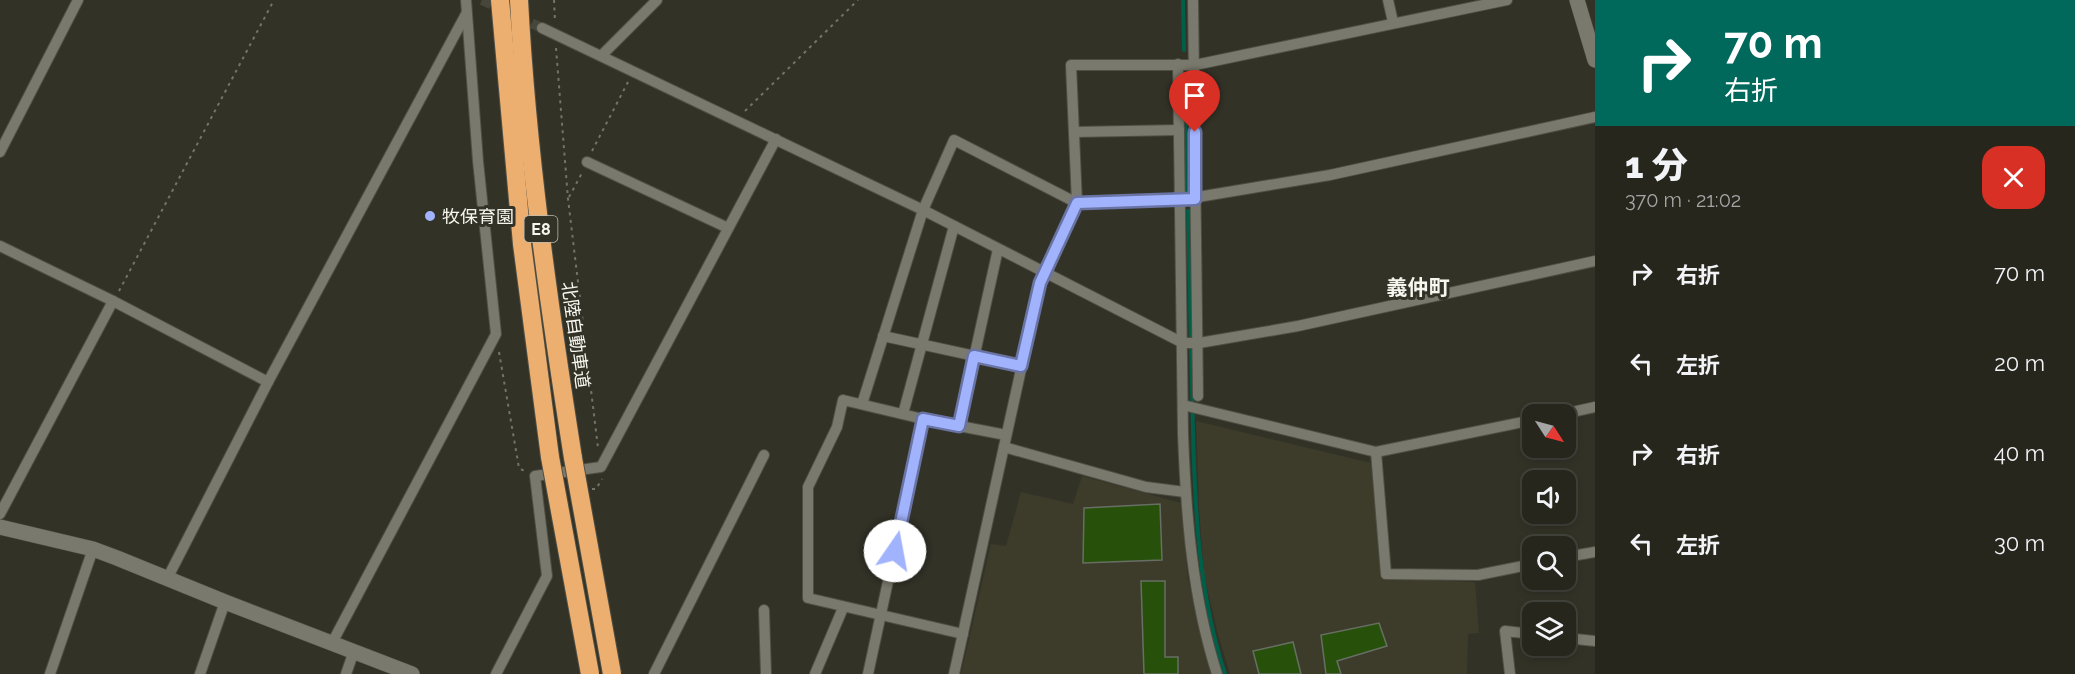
<!DOCTYPE html>
<html lang="ja">
<meta charset="utf-8">
<style>
body{margin:0;font-family:Raleway,"Noto Sans JP",sans-serif;background:#2e2e26;color:#f1f3f6;height:100vh;display:flex;flex-direction:column;font-size:22px;white-space:nowrap}
*{box-sizing:border-box;margin:0}
p{font-size:20px;color:#a4a5a4}
.icon{flex:none;width:33px;height:33px;fill:none;stroke:currentColor;stroke-width:2;stroke-linecap:round;stroke-linejoin:round}
.map{position:relative;flex:1;overflow:hidden}
.drawer{display:flex;flex-direction:column;background:#26261d;width:480px}
.drawer>*{flex:none}
.banner{background:#00695c;color:#fff;overflow:hidden}
.needle{width:39px;rotate:126deg}
.tools{position:absolute;left:1522px;top:404px;display:grid;gap:12px}
.tools a{display:grid;place-items:center;width:54px;height:54px;border-radius:12px;background:#26261d;box-shadow:0 3px 9px #0003,0 0 0 2px #42433b;font-size:30px}
.pin{position:absolute;display:grid;place-items:center;width:51px;height:51px;color:#fff;margin:-62px -26px;border-radius:50% 50% 50% 0;rotate:-45deg;box-shadow:0 0 6px #0007}
.pin .icon{rotate:45deg}
.me{position:absolute;width:66px;margin:-33px;rotate:12deg;stroke-linejoin:round;filter:drop-shadow(0 0 4px #0008)}
.turn{display:flex;align-items:center;gap:21px;height:126px;padding:0 30px;font-size:27px}
.turn .icon{width:78px;height:78px;stroke-width:2.5}
.turn b{display:block;font-size:42px;line-height:51px}
.round{display:grid;place-items:center;flex:none;width:63px;height:63px;border-radius:18px;background:#2e2e26}
.headline{display:flex;align-items:center;justify-content:space-between;height:102px;padding:0 30px}
h1{font-size:36px;font-weight:800;line-height:45px}
ul{padding:0;list-style:none}
li{display:flex;align-items:center;gap:18px;height:90px;padding:0 30px}
li div{flex:1}
li b{display:block;font-size:22px}
li em{font-style:normal}
main{display:flex;flex:1;min-height:0}
.map>svg:first-child{display:block}
.built{fill:#3d3b2a}
.lines{fill:none;stroke-linecap:round;stroke-linejoin:round}
.stream{stroke:#005f49;stroke-width:4}
.building{fill:#27510a;stroke:#676f64;stroke-width:1.5}
.street-tunnel{stroke:#46463b;stroke-width:10;stroke-dasharray:10 5;stroke-linecap:butt}
.street-casing{stroke:#504f45;stroke-width:12}
.secondary-casing{stroke:#504f45;stroke-width:16}
.highway-casing{stroke:#504f45;stroke-width:20}
.path{stroke:#75746a;stroke-width:2;stroke-dasharray:3 4.5;stroke-linecap:butt}
.street{stroke:#7a796d;stroke-width:10}
.secondary{stroke:#7a796d;stroke-width:15}
.highway{stroke:#ecaf6f;stroke-width:18}
.highway-bridge-casing{stroke:#504f45;stroke-width:20;stroke-linecap:butt}
.highway-bridge{stroke:#ecaf6f;stroke-width:18}
.route-casing{stroke:#6974a4;stroke-width:15}
.route{stroke:#a1b3fd;stroke-width:10}
.poi-dot{fill:#a1b3fd;stroke:#333227;stroke-width:2}
.labels{text-anchor:middle;dominant-baseline:central;stroke-width:6;stroke-linejoin:round;paint-order:stroke}
.shield{fill:#333227;stroke:#bcbab2;stroke-width:1.5}
.shield-label{font-size:16px;font-weight:bold;fill:#f6f5ee}
.poi-label{font-size:18px;fill:#f6f5ee;stroke:#333227;text-anchor:start}
.street-label{font-size:18px;fill:#f6f5ee;stroke:#333227}
.quarter-label{font-size:21px;font-weight:bold;fill:#f6f5ee;stroke:#333227}
</style>
<main>
<div class="map">
<svg width="1595" height="674" viewBox="0 0 1595 674">
<rect width="100%" height="100%" fill="#333227"/>
<g class="built">
<polygon points="1196,421 1371,463 1383,578 1475,582 1479,633 1468,634 1467,674 1230,674 1218,635 1204,575 1199,509"/>
<polygon points="1082,476 1181,503 1188,579 1211,674 961,674 991,544 1006,546 1021,492 1073,504"/>
</g>
<g class="lines">
<g class="stream">
<polyline points="1183,0 1184,50"/>
<polyline points="1185,75 1187,194"/>
<path d="M 1188,211 C 1190,284 1191,357 1193,431 C 1195,513 1199,595 1225,674"/>
</g>
</g>
<g class="building">
<polygon points="1160,504 1162,560 1083,563 1084,508"/>
<polygon points="1141,581 1165,581 1165,657 1178,657 1178,674 1144,674"/>
<polygon points="1379,623 1387,646 1337,661 1341,674 1326,674 1321,635"/>
<polygon points="1293,642 1301,674 1259,674 1253,651"/>
</g>
<g class="lines">
<g class="street-tunnel">
<polyline points="482,0 504,10"/>
<polyline points="518,17 542,28"/>
</g>
<g class="street-casing">
<g id="street">
<polyline points="1193,0 1198,396"/>
<polyline points="1388,0 1393,22"/>
<polyline points="542,28 923,210 1183,343 1199,343 1298,326 1595,261"/>
<polyline points="601,56 657,0"/>
<path d="M 1178,64 L 1183,434 C 1186,515 1192,596 1217,674"/>
<polyline points="1074,132 1179,130"/>
<polyline points="0,152 78,0"/>
<polyline points="587,162 728,228"/>
<polyline points="0,246 113,301 268,382"/>
<polyline points="883,336 1021,366"/>
<polyline points="862,404 923,210 954,140 1077,203 1180,200 1330,175 1595,117"/>
<polyline points="1183,405 1376,452 1533,420"/>
<polyline points="903,414 954,226"/>
<polyline points="1563,414 1595,407"/>
<polyline points="959,426 998,249"/>
<polyline points="1004,447 1146,487 1185,492"/>
<polyline points="1376,452 1386,574 1478,575 1533,564"/>
<polyline points="0,514 113,301"/>
<polyline points="1566,557 1595,552"/>
<polyline points="167,579 268,382 466,14"/>
<polyline points="764,610 766,674"/>
<polyline points="963,634 808,598 808,487 837,427 843,400 923,419 1006,435"/>
<polyline points="1566,638 1595,641"/>
<polyline points="332,643 496,334 478,161 466,0"/>
<polyline points="50,674 93,549"/>
<polyline points="200,674 225,602"/>
<polyline points="346,674 354,651"/>
<polyline points="496,674 547,576 535,476 601,467 776,139"/>
<polyline points="654,674 764,455"/>
<polyline points="815,674 843,608"/>
<polyline points="868,674 923,419"/>
<polyline points="954,674 1040,283 1077,203 1071,65 1195,65 1507,0"/>
<polyline points="1510,674 1505,631 1533,634"/>
</g>
</g>
<g class="secondary-casing">
<g id="secondary">
<polyline points="1577,0 1595,60"/>
<polyline points="0,527 93,549 117,558 225,602 412,674"/>
</g>
</g>
<g class="highway-casing">
<g id="highway">
<polyline points="500,0 522,244 550,457"/>
<path d="M 519,0 C 527,153 549,306 573,458"/>
</g>
</g>
<g class="path">
<polyline points="554,0 555,21"/>
<polyline points="556,48 568,199 598,448"/>
<polyline points="745,111 858,0"/>
<polyline points="592,151 628,82"/>
<polyline points="569,197 582,173"/>
<polyline points="119,291 274,0"/>
<polyline points="499,352 519,468 526,472"/>
<polyline points="592,489 596,489 602,479"/>
</g>
<use href="#street" class="street"/>
<use href="#secondary" class="secondary"/>
<use href="#highway" class="highway"/>
<g class="highway-bridge-casing">
<g id="highway-bridge">
<polyline points="550,457 590,674"/>
<polyline points="573,458 612,674"/>
</g>
</g>
<use href="#highway-bridge" class="highway-bridge"/>
</g>
<g class="lines">
<g class="route-casing">
<polyline id="route" points="895,551 923,419 959,426 974,356 1021,366 1040,283 1077,203 1195,199 1195,132"/>
</g>
<use href="#route" class="route"/>
</g>
<circle class="poi-dot" cx="430" cy="216" r="6"/>
<g class="labels">
<rect class="shield" x="524.5" y="216" width="33" height="26" rx="4.5"/>
<g class="shield-label">
<text x="541" y="229">E8</text>
</g>
<g class="poi-label">
<text x="442" y="216">牧保育園</text>
</g>
<g class="street-label">
<text transform="translate(576 335) rotate(82)">北陸自動車道</text>
</g>
<g class="quarter-label">
<text x="1418" y="287">義仲町</text>
</g>
</g>
</svg>
<div class="tools">
<a><svg class="needle" viewBox="-14 -14 28 28"><path d="M0-13l5 13h-10z" fill="#e53935"/><path d="M0 13l5-13h-10z" fill="#a4a5a4"/></svg></a>
<a><svg class="icon" aria-label="sound" viewBox="0 0 24 24"><path d="M4 9h4l5-4v14l-5-4H4zM17 9q2 3 0 6"/></svg></a>
<a><svg class="icon" aria-label="search" viewBox="0 0 24 24"><circle cx="10" cy="10" r="6"/><path d="M15 15l6 6"/></svg></a>
<a><svg class="icon" aria-label="layers" viewBox="0 0 24 24"><path d="M12 4l9 5-9 5-9-5zM3 14l9 5 9-5"/></svg></a>
</div>
<div class="pin" style="left:1195px;top:132px;background:#d93025"><svg class="icon" aria-label="arrive" viewBox="0 0 24 24"><path d="M6 21V4h12l-3 4 3 4H6"/></svg></div>
<svg class="me" style="left:895px;top:551px" viewBox="-20 -20 40 40"><circle r="19" fill="#fff"/><path d="M0-13L10 11 0 6-10 11z" fill="#a1b3fd"/></svg>
</div>
<section class="drawer">
<div class="banner">
<div class="turn"><svg class="icon" aria-label="right" viewBox="0 0 24 24"><path d="M7 20v-9h11M14 6l5 5-5 5"/></svg><div><b>70 m</b>右折</div></div>
</div>
<div class="headline"><div><h1>1 分</h1><p>370 m · 21:02</p></div><a class="round" style="background:#d93025;color:#fff"><svg class="icon" aria-label="close" viewBox="0 0 24 24"><path d="M6 6l12 12M18 6L6 18"/></svg></a></div>
<ul>
<li><svg class="icon" aria-label="right" viewBox="0 0 24 24"><path d="M7 20v-9h11M14 6l5 5-5 5"/></svg><div><b>右折</b></div><em>70 m</em></li>
<li><svg class="icon" aria-label="left" viewBox="0 0 24 24"><path d="M17 20v-9H6M10 6l-5 5 5 5"/></svg><div><b>左折</b></div><em>20 m</em></li>
<li><svg class="icon" aria-label="right" viewBox="0 0 24 24"><path d="M7 20v-9h11M14 6l5 5-5 5"/></svg><div><b>右折</b></div><em>40 m</em></li>
<li><svg class="icon" aria-label="left" viewBox="0 0 24 24"><path d="M17 20v-9H6M10 6l-5 5 5 5"/></svg><div><b>左折</b></div><em>30 m</em></li>
</ul>
</section>
</main>
